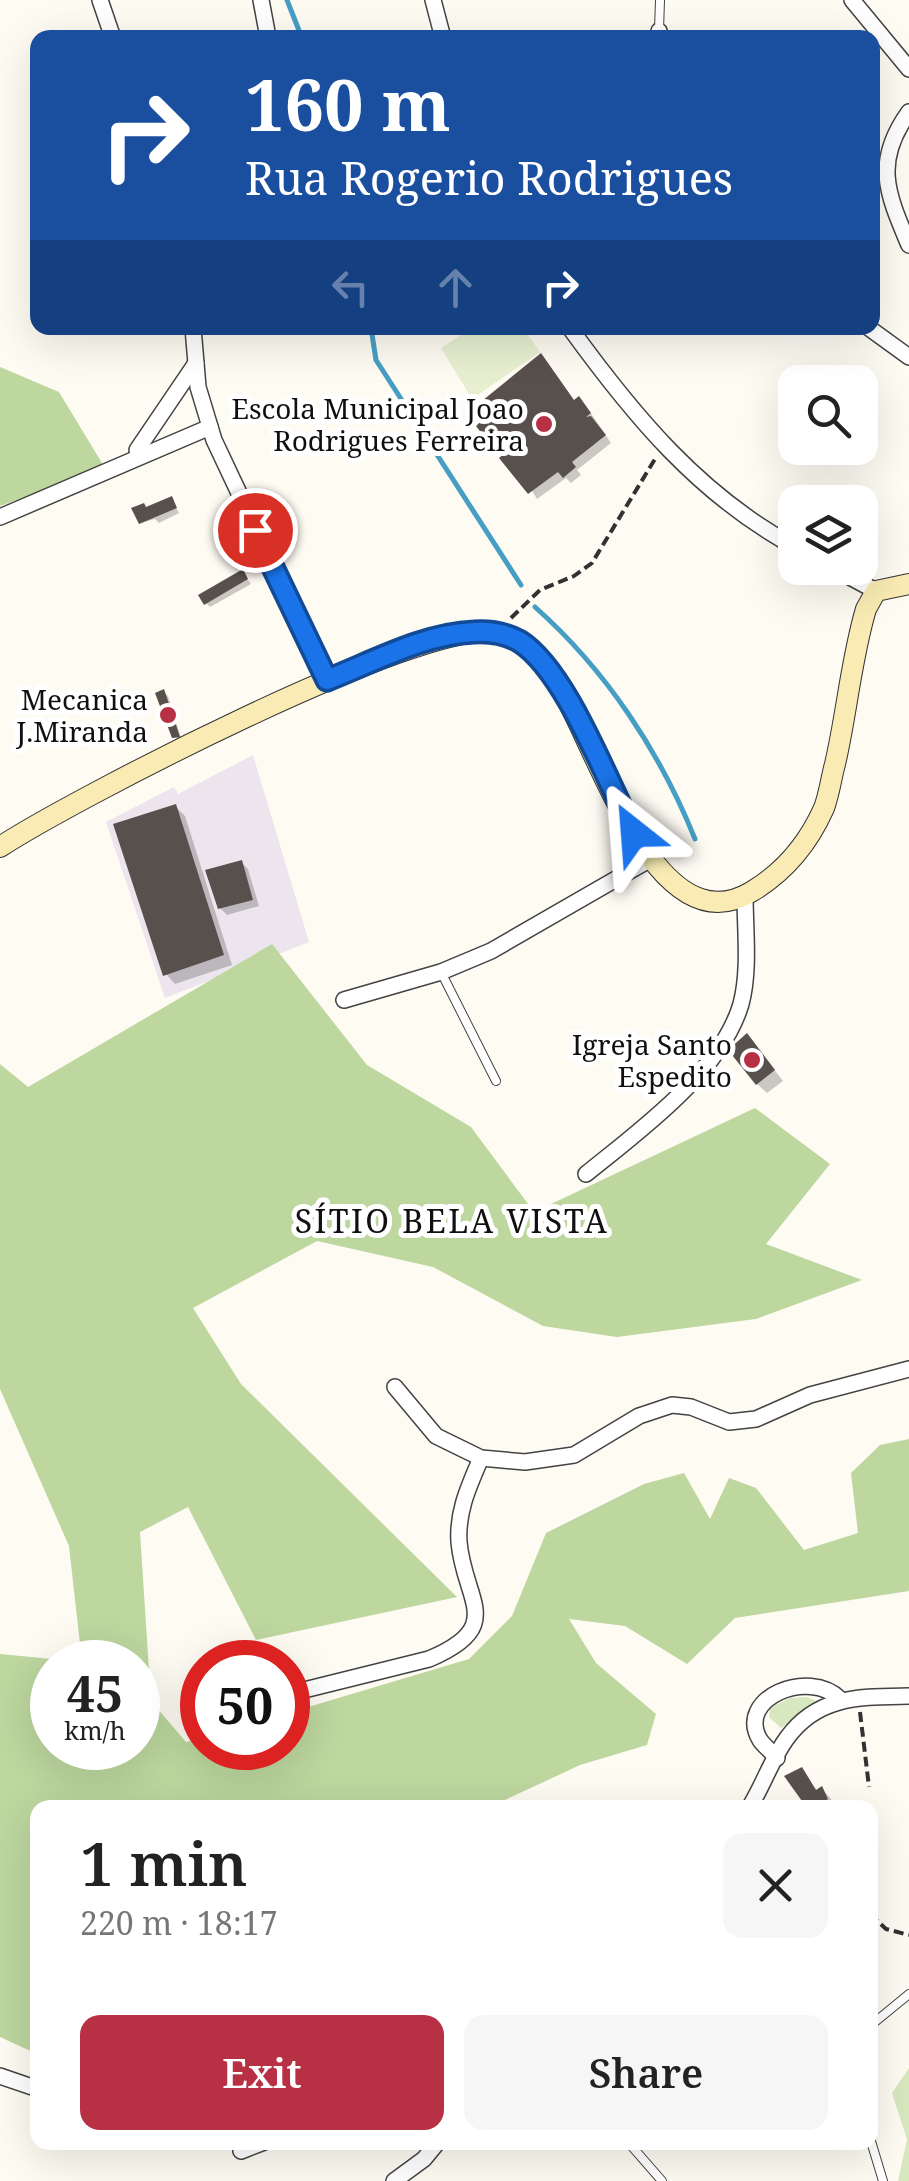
<!DOCTYPE html>
<meta charset="utf-8">
<style>
body{margin:0;font-family:"Noto Serif",serif;background:#f6f6f6;color:#222;height:100vh;display:flex;flex-direction:column;font-size:38px;white-space:nowrap}
*{box-sizing:border-box;margin:0}
p{font-size:32px;color:#767676}
.icon{flex:none;width:55px;height:55px;fill:none;stroke:currentColor;stroke-width:2;stroke-linecap:round;stroke-linejoin:round}
.map{position:relative;flex:1;overflow:hidden}
.panel{position:absolute;left:30px;top:1800px;width:848px;height:350px;display:flex;flex-direction:column;background:#fff;border-radius:20px;box-shadow:0 10px 40px #0002}
.panel>*{flex:none}
.banner{position:absolute;left:30px;top:30px;width:850px;height:305px;border-radius:20px;box-shadow:0 10px 40px #0002;background:#1a4fa0;color:#fff;overflow:hidden}
.controls{position:absolute;left:778px;top:365px;display:grid;gap:20px}
.controls a{display:grid;place-items:center;width:100px;height:100px;border-radius:20px;background:#fff;box-shadow:0 10px 40px #0002;font-size:50px}
.speed{position:absolute;left:30px;top:1640px;display:flex;gap:20px;font-size:50px;font-weight:700;text-align:center}
.speed>*{display:grid;place-content:center;width:130px;height:130px;border-radius:50%;background:#fff;box-shadow:0 10px 40px #0002;line-height:1}
.speed small{font-size:25px;font-weight:400}
.speed .limit{border:15px solid #d22;background:#fff;color:#111}
.pin{position:absolute;display:grid;place-items:center;width:85px;height:85px;color:#fff;margin:-42px;border:5px solid #fff;border-radius:50%;box-shadow:0 2px 10px #0007}
.me{position:absolute;width:110px;margin:-55px;rotate:332deg;stroke-linejoin:round;filter:drop-shadow(0 0 8px #0008)}
.turn{display:flex;align-items:center;gap:35px;height:210px;padding:0 50px;font-size:45px}
.turn .icon{width:130px;height:130px;stroke-width:2.5}
.turn b{display:block;font-size:70px;line-height:85px}
.lanes{display:flex;align-items:center;height:95px;padding:0 50px;background:#0003;justify-content:center;gap:50px;direction:ltr}
.lanes .off{opacity:.35}
.round{display:grid;place-items:center;flex:none;width:105px;height:105px;border-radius:20px;background:#f6f6f6}
.head{display:flex;align-items:center;justify-content:space-between;height:170px;padding:0 50px}
h1{font-size:60px;font-weight:600;line-height:75px}
.cta{display:flex;gap:20px;margin-top:auto;padding:20px 50px}
.cta a{flex:1;height:115px;border-radius:20px;background:#b73043;color:#fff;font-size:40px;font-weight:600;line-height:115px;text-align:center}
.cta a+a{background:#f6f6f6;color:#222}
.map>svg:first-child{display:block}
.industrial{fill:#ece5ed}
.green{fill:#d7e7be}
.forest{fill:#bdd79f;fill-rule:evenodd}
.pitch{fill:#e7efd0}
.shadow{fill:#0003}
.lines{fill:none;stroke-linecap:round;stroke-linejoin:round}
.stream{stroke:#479ec5;stroke-width:5}
.building{fill:#58504d}
.lane-casing{stroke:#434343;stroke-width:10}
.street-casing{stroke:#434343;stroke-width:18}
.secondary-casing{stroke:#323232;stroke-width:22}
.path{stroke:#323232;stroke-width:4;stroke-dasharray:10 5;stroke-linecap:butt}
.lane{stroke:#fff;stroke-width:8}
.street{stroke:#fff;stroke-width:15}
.secondary{stroke:#f9ebb3;stroke-width:20}
.route-casing{stroke:#114b97;stroke-width:25}
.route{stroke:#1a73e8;stroke-width:18}
.poi-dot{fill:#b73043;stroke:#fff;stroke-width:4}
.labels{text-anchor:middle;dominant-baseline:central;stroke-width:10;stroke-linejoin:round;paint-order:stroke}
.poi-label{font-size:28px;fill:#101010;stroke:#fff;text-anchor:end}
.quarter-label{font-size:32px;letter-spacing:2.5px;fill:#101010;stroke:#fff}
</style>
<div class="map">
<svg width="909" height="2181" viewBox="0 0 909 2181">
<rect width="100%" height="100%" fill="#fefbf3"/>
<polygon class="industrial" points="253,755 309,942 165,998 106,822 174,787 178,794"/>
<g class="green">
<polygon points="807,1697 816,1701 781,1728 769,1717 770,1708 790,1698"/>
<polygon points="909,2068 909,2181 898,2181 907,2139 892,2093"/>
</g>
<g class="forest">
<polygon points="0,367 59,392 105,468 0,506"/>
<path d="M 272,944 L 367,1065 L 471,1127 L 534,1212 L 755,1108 L 830,1164 L 766,1244 L 862,1280 L 756,1319 L 617,1337 L 543,1326 L 433,1267 L 317,1241 L 193,1308 L 241,1384 L 457,1597 L 256,1640 L 188,1507 L 140,1532 L 151,1701 L 186,1742 L 202,1738 L 202,1748 L 288,1748 L 288,1713 L 469,1659 L 512,1616 L 546,1533 L 644,1484 L 684,1473 L 710,1519 L 729,1478 L 756,1488 L 804,1550 L 858,1533 L 851,1473 L 880,1445 L 909,1439 L 909,1591 L 735,1618 L 687,1664 L 625,1626 L 569,1619 L 596,1663 L 656,1714 L 647,1745 L 580,1765 L 490,1807 L 38,1808 L 37,2054 L 0,2037 L 0,1654 L 82,1662 L 69,1546 L 0,1389 L 0,1064 L 28,1087 ZM 52,1662 L 138,1662 L 138,1748 L 52,1748 Z"/>
</g>
<polygon class="pitch" points="472,328 523,328 540,352 472,399 441,348"/>
<g class="shadow">
<polygon points="575,402 586,406 611,443 577,470 581,475 571,483 566,478 537,499 509,453 502,445 498,448 479,426"/>
<polygon points="171,499 179,513 159,523 155,519 141,523 146,510"/>
<polygon points="243,572 251,584 210,607 206,603"/>
<polygon points="164,692 168,696 182,741 174,737"/>
<polygon points="175,806 185,816 232,965 175,984 166,974"/>
<polygon points="241,862 248,869 259,906 227,915 220,908"/>
<polygon points="756,1046 783,1081 767,1093 757,1084"/>
<polygon points="801,1770 818,1792 822,1789 831,1799 835,1808 810,1808"/>
</g>
<g class="lines">
<g class="stream">
<polyline points="287,0 302,38"/>
<polyline points="371,328 376,360 521,585"/>
<path d="M 535,607 C 606,670 660,752 695,839"/>
</g>
</g>
<g class="building">
<polygon points="541,353 574,400 579,396 591,413 586,417 591,416 606,435 572,462 576,467 563,478 558,472 528,494 499,458 505,453 494,439 489,443 476,426 481,421 472,409"/>
<polygon points="172,496 177,508 139,524 131,508 144,503 146,507"/>
<polygon points="243,569 248,579 204,605 198,595"/>
<polygon points="164,689 180,737 172,738 155,693"/>
<polygon points="176,804 224,955 163,976 113,824"/>
<polygon points="242,860 253,900 218,909 205,870"/>
<polygon points="747,1033 775,1070 756,1085 728,1050"/>
<polygon points="802,1767 816,1790 822,1786 828,1799 815,1808 807,1808 784,1776"/>
</g>
<g class="lines">
<g class="lane-casing">
<g id="lane">
<polyline points="659,30 660,0"/>
<polyline points="441,972 496,1081"/>
<polyline points="870,2026 909,1994"/>
<polyline points="870,2138 883,2181"/>
<polyline points="628,2142 662,2181"/>
</g>
</g>
<g class="street-casing">
<g id="street">
<polyline points="100,0 113,38"/>
<polyline points="261,0 267,32"/>
<polyline points="433,0 443,38"/>
<polyline points="852,0 909,69"/>
<polyline points="659,31 661,38"/>
<path d="M 909,112 C 873,162 887,193 909,245"/>
<polyline points="193,328 198,387 214,440 327,680"/>
<path d="M 570,328 C 633,415 699,495 795,547"/>
<polyline points="869,328 909,357"/>
<polyline points="137,450 196,363"/>
<polyline points="0,517 210,427"/>
<polyline points="833,568 876,591"/>
<polyline points="344,1000 441,972 491,951 649,860"/>
<path d="M 586,1174 C 639,1131 721,1072 741,1004 C 750,970 745,930 745,895"/>
<polyline points="395,1387 436,1436 481,1458 525,1462 574,1455 639,1416 672,1405 691,1407 729,1422 756,1419 810,1395 909,1369"/>
<path d="M 288,1694 L 429,1659 C 507,1626 464,1601 459,1542 C 457,1511 469,1486 481,1458"/>
<path d="M 777,1758 C 772,1752 764,1746 760,1740 C 735,1698 809,1668 840,1699"/>
<path d="M 749,1808 C 763,1786 772,1758 787,1738 C 818,1695 862,1697 909,1696"/>
<polyline points="0,2076 38,2089"/>
<polyline points="241,2151 264,2142"/>
<polyline points="394,2181 424,2159 438,2142"/>
</g>
</g>
<g class="secondary-casing">
<path id="secondary" d="M 0,847 C 70,801 427,615 496,633 C 519,639 535,652 550,671 C 593,728 651,951 751,892 C 783,873 808,844 824,808 C 829,795 831,779 835,764 C 847,713 851,659 866,609 L 876,591 L 909,584"/>
</g>
<g class="path">
<polyline points="511,618 540,590 574,576 592,563 655,459"/>
<polyline points="860,1712 869,1787"/>
<polyline points="870,1914 886,1929 909,1935"/>
</g>
<use href="#lane" class="lane"/>
<use href="#street" class="street"/>
<use href="#secondary" class="secondary"/>
</g>
<g class="lines">
<g class="route-casing">
<path id="route" d="M 255,530 L 327,680 C 373,662 424,634 474,632 C 489,631 506,634 519,641 C 566,670 607,782 634,833"/>
</g>
<use href="#route" class="route"/>
</g>
<g class="poi-dot">
<circle cx="544" cy="424" r="10"/>
<circle cx="168" cy="715" r="10"/>
<circle cx="752" cy="1060" r="10"/>
</g>
<g class="labels">
<g class="poi-label">
<text x="524" y="408">Escola Municipal Joao<tspan x="524" dy="32">Rodrigues Ferreira</tspan></text>
<text x="148" y="699">Mecanica<tspan x="148" dy="32">J.Miranda</tspan></text>
<text x="732" y="1044">Igreja Santo<tspan x="732" dy="32">Espedito</tspan></text>
</g>
<g class="quarter-label">
<text x="452" y="1220">SÍTIO BELA VISTA</text>
</g>
</g>
</svg>
<div class="controls">
<a><svg class="icon" aria-label="search" viewBox="0 0 24 24"><circle cx="10" cy="10" r="6"/><path d="M15 15l6 6"/></svg></a>
<a><svg class="icon" aria-label="layers" viewBox="0 0 24 24"><path d="M12 4l9 5-9 5-9-5zM3 14l9 5 9-5"/></svg></a>
</div>
<div class="speed"><div>45<small>km/h</small></div><div class="limit">50</div></div>
<div class="pin" style="left:255px;top:530px;background:#d93025"><svg class="icon" aria-label="arrive" viewBox="0 0 24 24"><path d="M6 21V4h12l-3 4 3 4H6"/></svg></div>
<svg class="me" style="left:634px;top:833px" viewBox="-20 -20 40 40"><path d="M0-17L14 15 0 8-14 15z" fill="#1a73e8" stroke="#fff" stroke-width="4"/></svg>
<div class="banner">
<div class="turn"><svg class="icon" aria-label="right" viewBox="0 0 24 24"><path d="M7 20v-9h11M14 6l5 5-5 5"/></svg><div><b>160 m</b>Rua Rogerio Rodrigues</div></div>
<div class="lanes"><svg class="icon off" aria-label="left" viewBox="0 0 24 24"><path d="M17 20v-9H6M10 6l-5 5 5 5"/></svg><svg class="icon off" aria-label="ahead" viewBox="0 0 24 24"><path d="M12 20V5M6 11l6-6 6 6"/></svg><svg class="icon" aria-label="right" viewBox="0 0 24 24"><path d="M7 20v-9h11M14 6l5 5-5 5"/></svg></div>
</div>
<section class="panel">
<div class="head"><div><h1>1 min</h1><p>220 m · 18:17</p></div><a class="round"><svg class="icon" aria-label="close" viewBox="0 0 24 24"><path d="M6 6l12 12M18 6L6 18"/></svg></a></div>
<div class="cta"><a>Exit</a><a>Share</a></div>
</section>
</div>
